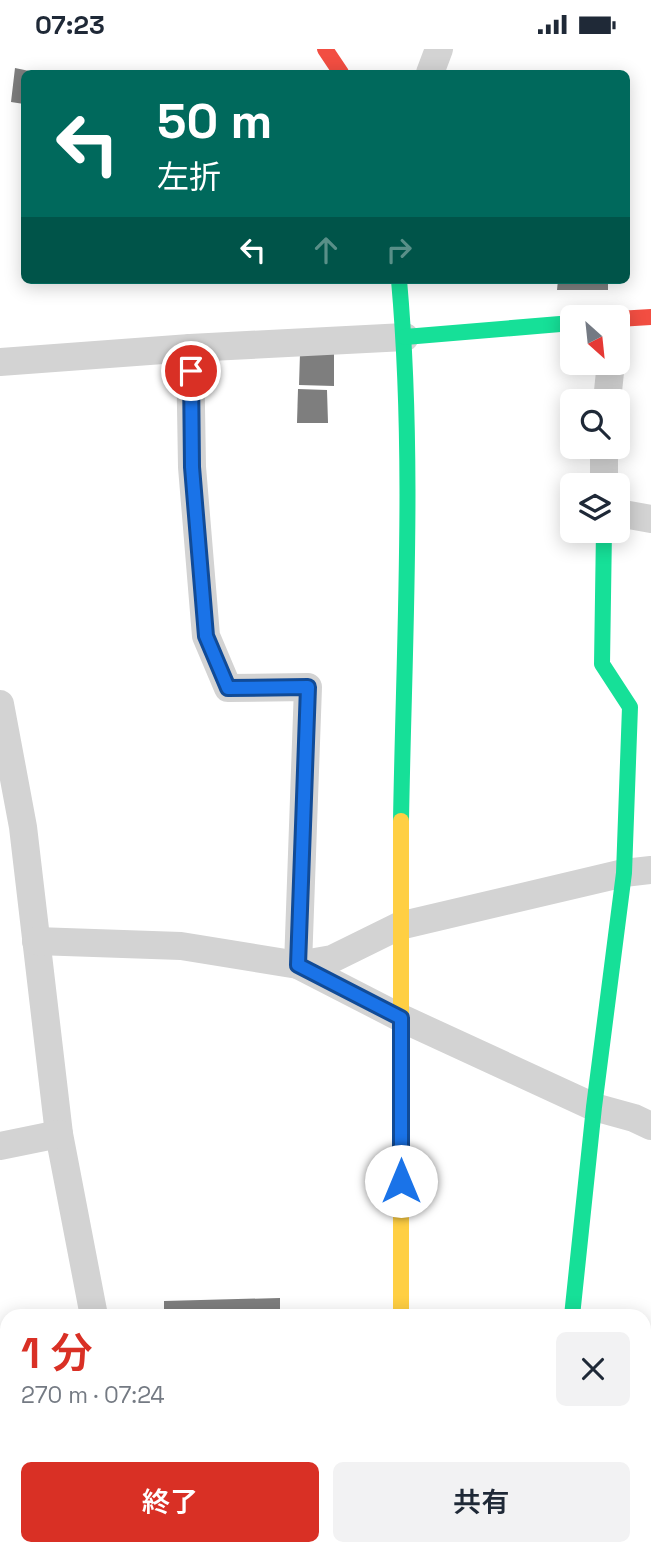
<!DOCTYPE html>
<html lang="ja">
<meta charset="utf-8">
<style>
body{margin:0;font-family:"Space Grotesk","Noto Sans JP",sans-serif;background:#f2f2f3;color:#1f2937;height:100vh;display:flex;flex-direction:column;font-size:26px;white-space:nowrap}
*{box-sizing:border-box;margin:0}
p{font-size:23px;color:#747a83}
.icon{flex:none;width:38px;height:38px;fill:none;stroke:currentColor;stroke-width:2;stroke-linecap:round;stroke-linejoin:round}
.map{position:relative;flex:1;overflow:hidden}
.drawer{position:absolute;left:0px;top:1260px;width:651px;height:247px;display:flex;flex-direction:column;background:#fff;border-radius:21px 21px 0 0;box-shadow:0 4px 18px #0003}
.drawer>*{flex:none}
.guide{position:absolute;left:21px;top:21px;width:609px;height:214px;border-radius:10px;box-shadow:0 4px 18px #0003;background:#00695c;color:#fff;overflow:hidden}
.needle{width:46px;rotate:153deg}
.buttons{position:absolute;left:560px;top:256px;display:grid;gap:14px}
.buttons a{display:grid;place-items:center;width:70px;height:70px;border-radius:10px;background:#fff;box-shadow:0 4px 18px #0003;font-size:35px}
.pin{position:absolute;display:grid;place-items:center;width:60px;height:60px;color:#fff;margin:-30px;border:4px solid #fff;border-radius:50%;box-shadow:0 2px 7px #0007}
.me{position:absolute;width:77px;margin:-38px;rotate:0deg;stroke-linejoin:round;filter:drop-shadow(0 0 5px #0008)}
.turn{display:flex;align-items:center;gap:24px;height:147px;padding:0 21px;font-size:32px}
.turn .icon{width:91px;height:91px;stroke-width:2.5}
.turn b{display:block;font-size:49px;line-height:60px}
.lanes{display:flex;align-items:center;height:66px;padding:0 21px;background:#0003;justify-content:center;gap:35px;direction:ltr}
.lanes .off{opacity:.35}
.round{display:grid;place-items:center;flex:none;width:74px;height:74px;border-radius:10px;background:#f2f2f3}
.overview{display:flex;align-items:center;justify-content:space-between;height:119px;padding:0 21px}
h1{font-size:42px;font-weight:600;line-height:52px;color:#d93025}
.primary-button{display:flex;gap:14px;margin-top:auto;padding:14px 21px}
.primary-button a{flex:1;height:80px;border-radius:10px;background:#d93025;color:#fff;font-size:28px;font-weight:600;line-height:80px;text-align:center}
.primary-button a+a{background:#f2f2f3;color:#1f2937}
.status{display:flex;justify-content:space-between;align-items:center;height:49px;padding:0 35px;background:#fff;direction:ltr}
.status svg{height:19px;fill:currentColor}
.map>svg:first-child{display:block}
.building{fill:#7e7e7e}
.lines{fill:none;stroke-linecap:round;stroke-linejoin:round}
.street{stroke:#d3d3d3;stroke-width:28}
.fast{stroke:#16e098;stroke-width:16}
.slow{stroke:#ffcf43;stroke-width:16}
.jam{stroke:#f24e42;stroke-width:16}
.route-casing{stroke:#114b97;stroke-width:18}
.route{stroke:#1a73e8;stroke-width:12}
</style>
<div class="status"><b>07:23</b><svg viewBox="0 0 49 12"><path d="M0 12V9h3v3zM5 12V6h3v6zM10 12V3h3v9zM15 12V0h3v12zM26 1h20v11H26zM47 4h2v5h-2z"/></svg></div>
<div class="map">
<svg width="651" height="1506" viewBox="0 0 651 1506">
<rect width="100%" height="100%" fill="#fff"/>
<g class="building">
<polygon points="15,19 34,23 24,24 24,55 11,53"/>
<polygon points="558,231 608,231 608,241 557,241"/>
<polygon points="300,305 334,305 334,337 299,336"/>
<polygon points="298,340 327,341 328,374 297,374"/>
<polygon points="280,1249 280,1267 164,1267 164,1252"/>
<rect x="55" y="1500" width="50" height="6"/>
<polygon points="148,1500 164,1500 165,1503 208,1500 209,1506 149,1506"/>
</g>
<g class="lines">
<g class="street">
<polyline points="430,24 439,0"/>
<polyline points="190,299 192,418 206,587 228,639 308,638 298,916"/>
<polyline points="0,313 190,299 405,288"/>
<polyline points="607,352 611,313"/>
<polyline points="604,397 604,436"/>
<polyline points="618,464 651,470"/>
<polyline points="0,655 23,778 59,1085 94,1267"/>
<polyline points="36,892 181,897 298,916 401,969 594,1058 634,1069 651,1077"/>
<polyline points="298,916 332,910 399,877 624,824 651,821"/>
<polyline points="0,1097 59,1085"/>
<polyline points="134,1500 135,1506"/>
</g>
<g class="fast">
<path d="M 399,231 C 415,411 404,592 401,772"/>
<polyline points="405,288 572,274"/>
<polyline points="572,1267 594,1058 624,824 630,658 602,615 604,481"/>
<polyline points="402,1500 402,1506"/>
</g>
<polyline class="slow" points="401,1267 401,772"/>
<g class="jam">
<polyline points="325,0 341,24"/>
<polyline points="618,270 651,268"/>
</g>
</g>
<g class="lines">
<g class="route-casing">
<polyline id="route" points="191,322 192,418 206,587 228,639 308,638 298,916 401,969 401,1132"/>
</g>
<use href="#route" class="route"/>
</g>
</svg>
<div class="buttons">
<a><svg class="needle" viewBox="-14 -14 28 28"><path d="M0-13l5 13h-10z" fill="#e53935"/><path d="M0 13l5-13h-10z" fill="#747a83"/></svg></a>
<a><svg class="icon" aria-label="search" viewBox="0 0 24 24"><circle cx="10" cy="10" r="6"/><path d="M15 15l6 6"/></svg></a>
<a><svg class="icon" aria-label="layers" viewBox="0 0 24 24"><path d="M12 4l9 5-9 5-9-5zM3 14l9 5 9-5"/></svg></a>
</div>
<div class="pin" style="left:191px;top:322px;background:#d93025"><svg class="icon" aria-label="arrive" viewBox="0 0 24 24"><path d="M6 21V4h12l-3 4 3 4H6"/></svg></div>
<svg class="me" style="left:401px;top:1132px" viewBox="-20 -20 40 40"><circle r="19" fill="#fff"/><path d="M0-13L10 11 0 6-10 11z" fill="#1a73e8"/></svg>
<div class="guide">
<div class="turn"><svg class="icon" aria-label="left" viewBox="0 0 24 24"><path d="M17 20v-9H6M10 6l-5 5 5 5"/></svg><div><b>50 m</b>左折</div></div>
<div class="lanes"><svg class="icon" aria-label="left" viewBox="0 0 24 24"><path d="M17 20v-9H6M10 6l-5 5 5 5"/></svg><svg class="icon off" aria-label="ahead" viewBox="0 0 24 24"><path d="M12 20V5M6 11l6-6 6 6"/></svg><svg class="icon off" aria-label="right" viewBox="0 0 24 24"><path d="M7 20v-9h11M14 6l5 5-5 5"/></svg></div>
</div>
<section class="drawer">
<div class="overview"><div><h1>1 分</h1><p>270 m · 07:24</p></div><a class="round"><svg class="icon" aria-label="close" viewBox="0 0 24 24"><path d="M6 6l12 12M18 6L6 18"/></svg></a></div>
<div class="primary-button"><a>終了</a><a>共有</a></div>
</section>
</div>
